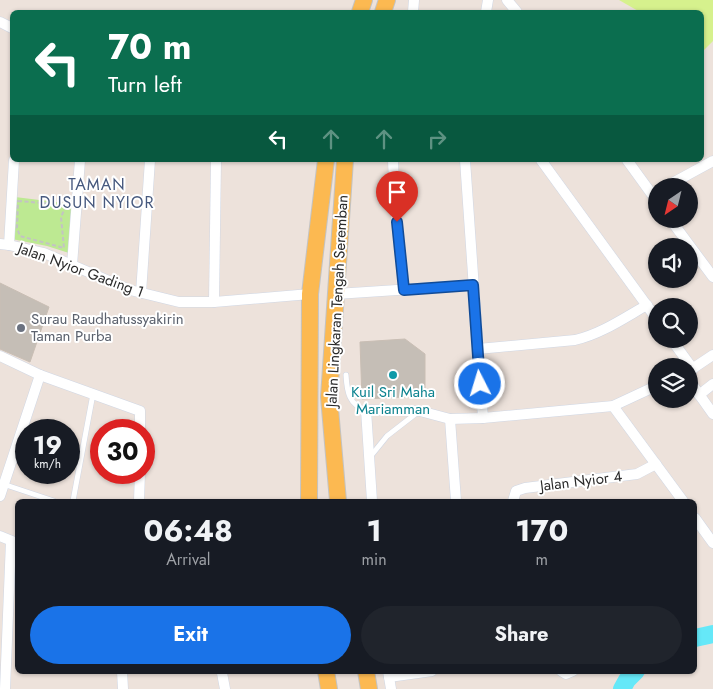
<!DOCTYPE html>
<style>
body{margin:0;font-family:Jost,sans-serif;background:#20242c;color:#f1f3f6;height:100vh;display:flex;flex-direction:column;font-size:19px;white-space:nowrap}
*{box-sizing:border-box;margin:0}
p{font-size:16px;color:#9ea1a6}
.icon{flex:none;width:28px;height:28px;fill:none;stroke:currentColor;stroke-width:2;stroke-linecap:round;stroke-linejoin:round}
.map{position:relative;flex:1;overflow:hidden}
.side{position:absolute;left:15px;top:499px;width:682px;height:175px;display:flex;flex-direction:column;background:#171b24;border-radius:8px;box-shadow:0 1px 4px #0004}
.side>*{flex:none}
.hud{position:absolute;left:10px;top:10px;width:694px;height:152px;border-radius:8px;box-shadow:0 1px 4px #0004;background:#0b6e4f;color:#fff;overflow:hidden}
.needle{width:32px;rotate:215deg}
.buttons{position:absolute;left:648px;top:178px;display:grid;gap:10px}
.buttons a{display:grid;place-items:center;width:50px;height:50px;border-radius:50%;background:#171b24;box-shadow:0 1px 4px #0004;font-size:25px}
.speed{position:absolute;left:15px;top:419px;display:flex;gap:10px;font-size:25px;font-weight:700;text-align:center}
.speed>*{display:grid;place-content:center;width:65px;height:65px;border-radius:50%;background:#171b24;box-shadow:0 1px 4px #0004;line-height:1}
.speed small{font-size:12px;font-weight:400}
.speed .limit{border:8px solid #d22;background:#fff;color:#111}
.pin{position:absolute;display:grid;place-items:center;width:42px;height:42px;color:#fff;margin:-51px -21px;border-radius:50% 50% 50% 0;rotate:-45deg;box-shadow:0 0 5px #0007}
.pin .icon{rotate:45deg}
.me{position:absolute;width:55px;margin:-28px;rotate:355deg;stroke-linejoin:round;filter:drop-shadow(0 0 4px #0008)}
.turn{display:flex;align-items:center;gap:18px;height:105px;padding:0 15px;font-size:22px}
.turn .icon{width:65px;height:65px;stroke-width:2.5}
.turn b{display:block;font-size:35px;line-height:42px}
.lanes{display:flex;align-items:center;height:48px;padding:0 15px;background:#0003;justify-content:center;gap:25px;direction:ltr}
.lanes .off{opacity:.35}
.eta{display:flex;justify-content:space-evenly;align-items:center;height:85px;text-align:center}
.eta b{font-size:30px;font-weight:700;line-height:35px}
.cta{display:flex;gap:10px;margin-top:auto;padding:10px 15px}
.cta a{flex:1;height:58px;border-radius:30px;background:#1a73e8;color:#fff;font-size:20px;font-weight:700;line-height:58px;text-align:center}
.cta a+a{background:#20242c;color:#f1f3f6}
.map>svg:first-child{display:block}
.green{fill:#bde992}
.pitch{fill:#d6f18d}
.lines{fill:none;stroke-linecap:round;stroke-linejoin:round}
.river{stroke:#65e8f8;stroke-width:18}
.building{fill:#c5beb6;stroke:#c9beb4}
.service-casing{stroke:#d0d7e4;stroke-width:6}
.minor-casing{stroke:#d0d7e4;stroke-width:11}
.primary-casing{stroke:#c3c3c3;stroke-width:18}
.path{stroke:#c3c3c3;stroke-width:2;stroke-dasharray:4 2.5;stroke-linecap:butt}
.service{stroke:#fff;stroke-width:5}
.minor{stroke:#fff;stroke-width:10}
.primary{stroke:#fcb951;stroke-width:16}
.route-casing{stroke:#114b97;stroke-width:12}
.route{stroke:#1a73e8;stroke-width:9}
.worship-dot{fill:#6b7280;stroke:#fff;stroke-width:2}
.culture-dot{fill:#0f9aa8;stroke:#fff;stroke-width:2}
.labels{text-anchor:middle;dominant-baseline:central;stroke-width:4;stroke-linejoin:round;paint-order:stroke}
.street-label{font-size:15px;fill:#2a2a2a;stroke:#fff}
.worship-label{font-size:15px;fill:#5b616d;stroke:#fff;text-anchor:start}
.culture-label{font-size:15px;fill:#0d838f;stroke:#fff}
.neighbourhood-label{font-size:16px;letter-spacing:1px;fill:#47597e;stroke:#fff}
</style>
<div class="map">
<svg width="713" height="689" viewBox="0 0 713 689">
<rect width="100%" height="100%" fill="#ede2db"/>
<polygon class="green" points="15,197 72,204 69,253 47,246 12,239"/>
<polygon class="pitch" points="619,0 713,0 713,41 703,51 701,50 701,12 640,12"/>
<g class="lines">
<g class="river">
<polyline points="695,638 713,634"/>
<polyline points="622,689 627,680 636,671"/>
</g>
</g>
<g class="building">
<polygon points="0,283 49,307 30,362 0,349"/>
<polygon points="405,339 425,354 425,396 362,399 360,342"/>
</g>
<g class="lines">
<g class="service-casing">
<g id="service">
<path d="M 346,375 C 347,392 349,405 366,410"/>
<polyline points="370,457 387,436 418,412"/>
<polyline points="3,484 54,501"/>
<polyline points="73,501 93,394"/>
</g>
</g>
<g class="minor-casing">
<g id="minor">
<polyline points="507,0 517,12"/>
<polyline points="413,12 414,0"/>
<polyline points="486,12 488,0"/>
<polyline points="0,22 12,28"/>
<polyline points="393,160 395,205 404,290"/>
<polyline points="465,160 483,418"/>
<polyline points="541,160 656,318"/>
<polyline points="627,160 656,200"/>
<polyline points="667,186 713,161"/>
<polyline points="670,219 713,277"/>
<polyline points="0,244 9,245 44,253 130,290 179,302 214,302 310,294"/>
<polyline points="9,245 14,160"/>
<polyline points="72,265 80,160"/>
<polyline points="141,293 150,160"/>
<polyline points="336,294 473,285"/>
<polyline points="214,302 216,160"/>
<polyline points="671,339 693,369"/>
<path d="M 478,349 L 575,340 C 601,334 624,318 647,305"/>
<polyline points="0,356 40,375 140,411 140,430"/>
<polyline points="689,371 713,355"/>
<polyline points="689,380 713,414"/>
<polyline points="699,395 713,384"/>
<polyline points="613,406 683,501"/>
<polyline points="450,419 456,501"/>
<polyline points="0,496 40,375"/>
<polyline points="139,501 140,472"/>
<polyline points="372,501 366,410 420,411 450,419 483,418 613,406 656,386"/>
<polyline points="513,501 516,491 525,488 637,474 656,464"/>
<polyline points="695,518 713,543"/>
<polyline points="0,536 17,543"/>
<polyline points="122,671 123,689"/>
<polyline points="388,671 391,689"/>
<polyline points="561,671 566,674 573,671"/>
<polyline points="222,673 225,689"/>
<polyline points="389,677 432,671"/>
<polyline points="5,689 11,541"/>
</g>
</g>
<g class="primary-casing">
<g id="primary">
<polyline points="360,12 364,0"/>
<polyline points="383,12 387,0"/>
<polyline points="309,501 310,294 326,160"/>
<polyline points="338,501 329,397 345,160"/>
<polyline points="326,671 329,689"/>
<polyline points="366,671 369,689"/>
</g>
</g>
<polygon class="path" points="18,201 67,205 68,207 65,208 61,217 64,248 20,236 17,228"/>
<use href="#service" class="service"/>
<use href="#minor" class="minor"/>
<use href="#primary" class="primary"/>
</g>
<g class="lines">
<g class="route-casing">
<polyline id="route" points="397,222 404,290 473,285 480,384"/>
</g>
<use href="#route" class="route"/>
</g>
<circle class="worship-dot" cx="21" cy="328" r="5"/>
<circle class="culture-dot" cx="393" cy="375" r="5"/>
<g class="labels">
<g class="street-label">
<text transform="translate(81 270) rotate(20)">Jalan Nyior Gading 1</text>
<text transform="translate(337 301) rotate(-87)">Jalan Lingkaran Tengah Seremban</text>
<text transform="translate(581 481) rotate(-7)">Jalan Nyior 4</text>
</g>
<g class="worship-label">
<text x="31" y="319">Surau Raudhatussyakirin<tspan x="31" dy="17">Taman Purba</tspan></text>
</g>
<g class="culture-label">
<text x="393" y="392">Kuil Sri Maha<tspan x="393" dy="17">Mariamman</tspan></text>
</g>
<g class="neighbourhood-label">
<text x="97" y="184">TAMAN<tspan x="97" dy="18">DUSUN NYIOR</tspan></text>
</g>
</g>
</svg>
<div class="buttons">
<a><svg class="needle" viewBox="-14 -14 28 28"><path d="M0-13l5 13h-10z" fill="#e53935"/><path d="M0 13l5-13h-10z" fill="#9ea1a6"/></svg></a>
<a><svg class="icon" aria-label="sound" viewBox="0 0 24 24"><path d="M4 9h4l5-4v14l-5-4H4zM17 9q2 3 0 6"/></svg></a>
<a><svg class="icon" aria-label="search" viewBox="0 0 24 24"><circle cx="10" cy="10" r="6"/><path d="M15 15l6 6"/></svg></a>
<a><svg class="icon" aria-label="layers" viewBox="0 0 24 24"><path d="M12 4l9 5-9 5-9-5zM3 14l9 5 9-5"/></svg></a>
</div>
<div class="speed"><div>19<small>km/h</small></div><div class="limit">30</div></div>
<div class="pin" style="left:397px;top:222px;background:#d93025"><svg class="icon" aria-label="arrive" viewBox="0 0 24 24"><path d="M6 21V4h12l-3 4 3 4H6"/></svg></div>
<svg class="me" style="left:480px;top:384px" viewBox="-20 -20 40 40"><circle r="17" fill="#1a73e8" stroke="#fff" stroke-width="3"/><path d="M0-11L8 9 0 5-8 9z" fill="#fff"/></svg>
<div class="hud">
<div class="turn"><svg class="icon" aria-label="left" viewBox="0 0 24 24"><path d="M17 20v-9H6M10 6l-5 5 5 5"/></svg><div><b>70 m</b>Turn left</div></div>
<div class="lanes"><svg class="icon" aria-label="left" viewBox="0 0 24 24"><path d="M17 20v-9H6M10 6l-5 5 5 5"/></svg><svg class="icon off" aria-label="ahead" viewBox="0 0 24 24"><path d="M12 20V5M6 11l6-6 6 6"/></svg><svg class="icon off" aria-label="ahead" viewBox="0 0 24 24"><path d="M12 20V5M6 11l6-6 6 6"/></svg><svg class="icon off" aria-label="right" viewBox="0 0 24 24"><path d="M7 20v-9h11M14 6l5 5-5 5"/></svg></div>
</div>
<section class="side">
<div class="eta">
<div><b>06:48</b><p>Arrival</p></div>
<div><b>1</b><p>min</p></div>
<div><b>170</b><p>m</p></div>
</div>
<div class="cta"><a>Exit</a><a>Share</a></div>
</section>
</div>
